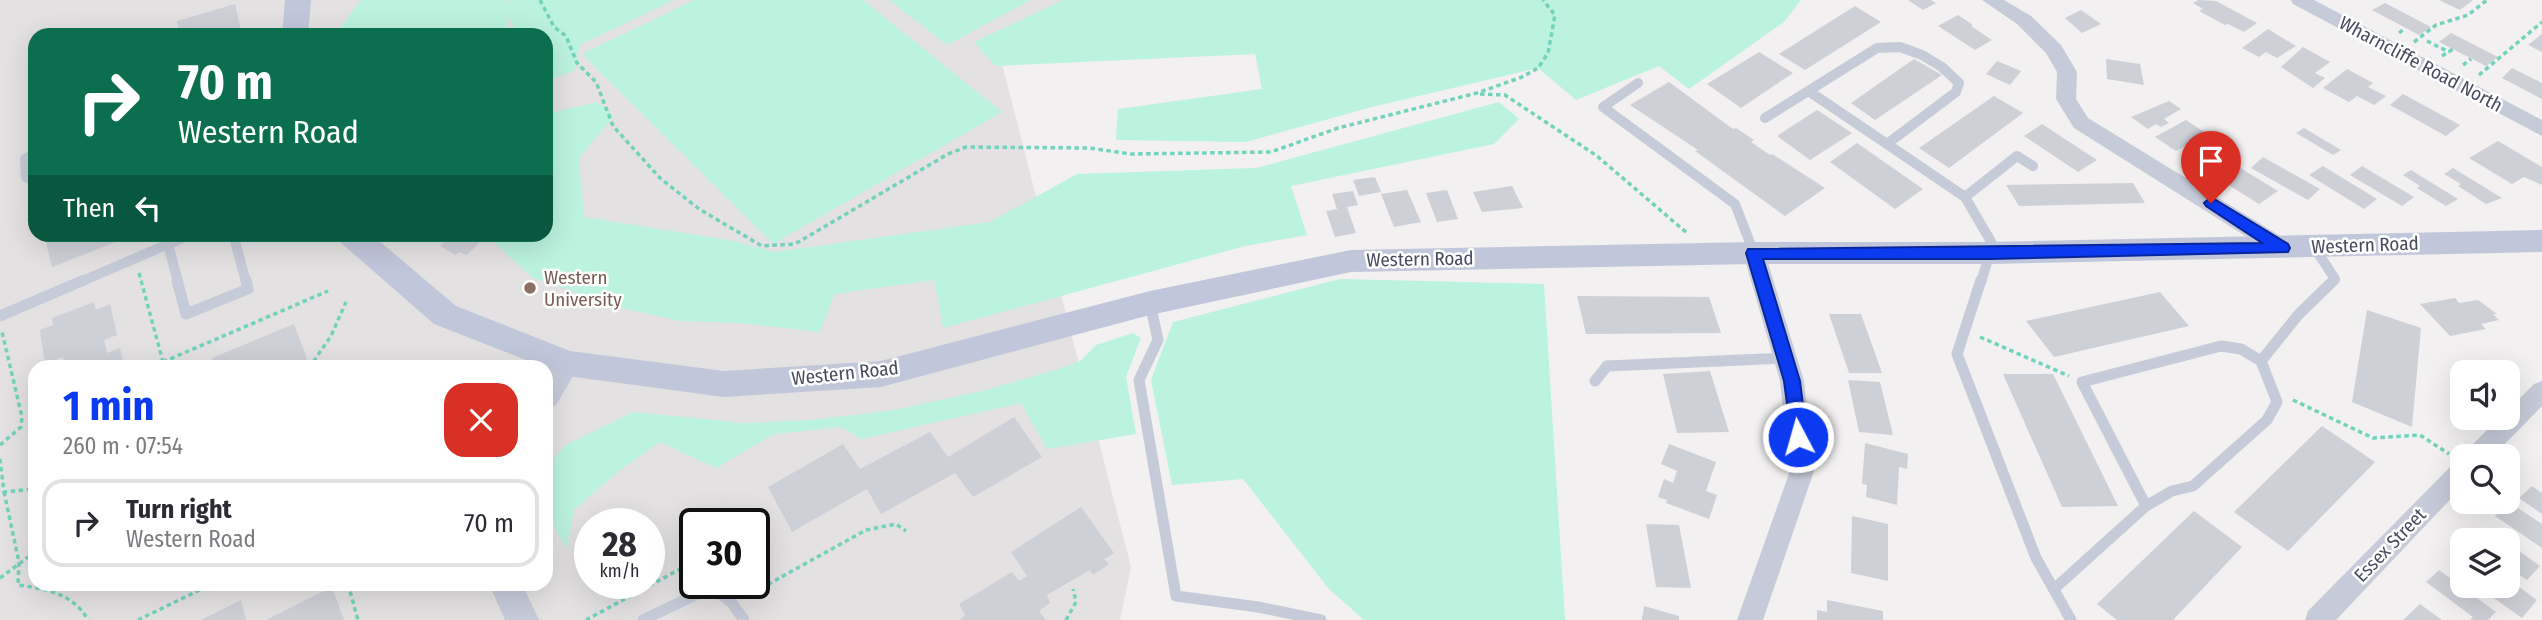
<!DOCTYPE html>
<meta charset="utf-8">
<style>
body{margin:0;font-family:"Fira Sans Condensed",sans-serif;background:#f7f7f7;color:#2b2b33;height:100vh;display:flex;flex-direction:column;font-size:26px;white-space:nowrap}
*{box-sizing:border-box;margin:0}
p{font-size:23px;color:#7c7c81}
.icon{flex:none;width:38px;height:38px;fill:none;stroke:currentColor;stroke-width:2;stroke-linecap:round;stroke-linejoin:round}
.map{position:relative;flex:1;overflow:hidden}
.panel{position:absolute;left:28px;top:360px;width:525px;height:231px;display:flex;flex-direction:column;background:#fff;border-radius:21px;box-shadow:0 7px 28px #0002}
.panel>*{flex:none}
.guide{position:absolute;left:28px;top:28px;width:525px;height:214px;border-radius:21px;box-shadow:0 7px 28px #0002;background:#0b6e4f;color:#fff;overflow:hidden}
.buttons{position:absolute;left:2450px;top:360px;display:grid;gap:14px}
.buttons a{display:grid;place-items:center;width:70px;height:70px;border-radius:14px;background:#fff;box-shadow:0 7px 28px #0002;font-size:35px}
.speed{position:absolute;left:574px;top:508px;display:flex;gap:14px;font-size:35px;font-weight:700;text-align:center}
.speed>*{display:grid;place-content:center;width:91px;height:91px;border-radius:50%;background:#fff;box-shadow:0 7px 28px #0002;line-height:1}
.speed small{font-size:18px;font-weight:400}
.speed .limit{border:4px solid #111;border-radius:10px;background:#fff;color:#111}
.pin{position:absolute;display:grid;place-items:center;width:60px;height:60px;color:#fff;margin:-72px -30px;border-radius:50% 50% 50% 0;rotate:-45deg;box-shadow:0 0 7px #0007}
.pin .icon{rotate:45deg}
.me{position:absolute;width:77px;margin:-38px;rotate:354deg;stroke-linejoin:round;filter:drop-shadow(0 0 5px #0008)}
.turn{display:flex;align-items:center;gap:24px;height:147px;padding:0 35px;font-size:32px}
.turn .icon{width:91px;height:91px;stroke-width:2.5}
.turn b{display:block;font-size:49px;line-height:60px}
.then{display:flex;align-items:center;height:66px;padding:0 35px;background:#0003;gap:14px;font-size:26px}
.round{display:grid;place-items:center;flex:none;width:74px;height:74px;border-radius:21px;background:#f7f7f7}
.head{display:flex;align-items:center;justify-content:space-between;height:119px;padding:0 35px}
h1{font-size:42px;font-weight:700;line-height:52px;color:#0c3af0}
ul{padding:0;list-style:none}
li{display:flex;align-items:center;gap:21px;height:88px;margin:0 14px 10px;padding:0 21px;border:4px solid #e1e1e2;border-radius:21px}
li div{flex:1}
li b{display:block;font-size:26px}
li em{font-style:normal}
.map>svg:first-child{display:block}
.education{fill:#e3e1e2;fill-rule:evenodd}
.green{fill:#bbf3de}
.building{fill:#ced0d8}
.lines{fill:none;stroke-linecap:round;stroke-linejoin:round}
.path{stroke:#71d3ba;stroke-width:3.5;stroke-dasharray:4.5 3.5;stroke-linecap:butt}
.service-far1{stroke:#c5cbd8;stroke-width:10}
.service{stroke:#c5cbd8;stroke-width:11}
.minor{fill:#c5cbd8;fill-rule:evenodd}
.tertiary{fill:#c5cbd8;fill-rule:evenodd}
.secondary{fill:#c1c7da;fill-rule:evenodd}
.route{fill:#0c3af0;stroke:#08269c;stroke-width:2}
.education-dot{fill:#8d6e63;stroke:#fff;stroke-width:2.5}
.labels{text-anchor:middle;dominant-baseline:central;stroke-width:5;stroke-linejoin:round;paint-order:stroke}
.street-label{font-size:19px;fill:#464d5f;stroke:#fff}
.education-label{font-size:19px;fill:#785e54;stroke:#fff;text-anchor:start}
</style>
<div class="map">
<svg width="2542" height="620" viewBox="0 0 2542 620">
<rect width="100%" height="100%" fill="#f2f0f0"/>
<path class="education" d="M 0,0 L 1083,0 L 997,44 L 1131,567 L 1120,620 L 0,620 ZM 35,35 L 546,35 L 546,234 L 35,234 ZM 35,368 L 546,368 L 546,584 L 35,584 ZM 590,523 L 649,523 L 649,583 L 590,583 ZM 695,523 L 754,523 L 754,583 L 695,583 Z"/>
<g class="green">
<polygon points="361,0 508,0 508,4 509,0 674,0 580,45 574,71 546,81 546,35 518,35 508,17 508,35 339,35 338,31"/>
<polygon points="694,0 863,0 1002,112 773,244 582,54"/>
<polygon points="889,0 1031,0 947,45"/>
<polygon points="1063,0 1801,0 1784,22 1689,89 1659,66 1576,100 1538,68 1372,107 1246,142 1116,140 1118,109 1262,89 1255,54 995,66 974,42"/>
<polygon points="598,102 614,116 579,158 584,217 734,241 774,252 990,222 1077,174 1256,168 1499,102 1519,119 1494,144 1291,186 1307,235 1245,246 943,328 934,280 834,294 820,332 739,323 680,321 626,309 533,278 486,235 546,234 546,114"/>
<polygon points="1340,279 1544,284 1565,620 1364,620 1329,589 1243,479 1172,485 1151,380 1173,322"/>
<polygon points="1133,333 1141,338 1126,377 1136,434 1047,449 1021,403 861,439 841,427 774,434 716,468 660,442 620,470 574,510 566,549 546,510 547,466 564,446 633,412 745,423 811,420 894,410 982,391 1056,370 1080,361 1096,345"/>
</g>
<g class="building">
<polygon points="1908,0 1931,0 1936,3 1923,10"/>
<polygon points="2198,0 2216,1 2257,23 2244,32 2228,24 2225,25 2199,11 2203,9 2193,3"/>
<polygon points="2439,0 2473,0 2460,10"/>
<polygon points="2385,3 2431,27 2419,35 2372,10"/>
<polygon points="235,4 242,34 180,35 177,21"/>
<polygon points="1855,6 1881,22 1805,70 1779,54"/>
<polygon points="2081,10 2101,24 2082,33 2065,18"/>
<polygon points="1958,15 1973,25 1971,26 1992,40 1975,50 1938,26"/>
<polygon points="2268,29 2296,46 2277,58 2266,52 2259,57 2242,48"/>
<polygon points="2451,33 2498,57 2486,66 2439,42"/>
<polygon points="2542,34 2542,52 2528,45"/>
<polygon points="2303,47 2330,62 2315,73 2325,78 2313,88 2281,67"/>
<polygon points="1759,52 1793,73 1741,108 1707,84"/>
<polygon points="1914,59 1942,75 1875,120 1851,103"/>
<polygon points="2106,59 2140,64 2144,85 2107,79"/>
<polygon points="1997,61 2021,71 2010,85 1986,74"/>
<polygon points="2512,68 2542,83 2542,99 2502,78"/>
<polygon points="2347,69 2373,83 2368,87 2386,96 2374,105 2357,96 2349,102 2323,88"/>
<polygon points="1669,82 1733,129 1736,128 1754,140 1751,142 1770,155 1772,154 1825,188 1785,216 1695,151 1698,150 1630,105"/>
<polygon points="2403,94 2460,125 2446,136 2390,105"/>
<polygon points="1994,96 2023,113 1949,168 1919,148"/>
<polygon points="2169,101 2181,109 2164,119 2169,123 2161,127 2156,124 2148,129 2131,117"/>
<polygon points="1817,110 1852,133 1810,160 1777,136"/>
<polygon points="2186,120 2207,134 2176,151 2155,137"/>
<polygon points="2042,124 2097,160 2078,172 2024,136"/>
<polygon points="2304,128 2341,150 2333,155 2296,133"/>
<polygon points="2498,141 2542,167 2542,185 2524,177 2512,184 2469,158"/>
<polygon points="1857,143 1923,189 1895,209 1830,162"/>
<polygon points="2263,157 2320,189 2308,200 2251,168"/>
<polygon points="2229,161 2278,191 2259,204 2211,174"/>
<polygon points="2323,166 2377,199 2364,209 2309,175"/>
<polygon points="2362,166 2414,197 2402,206 2350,175"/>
<polygon points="2453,168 2502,198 2486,204 2458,186 2461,184 2444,174"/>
<polygon points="2411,170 2458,199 2446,206 2417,188 2420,186 2403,175"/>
<polygon points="1375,177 1381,192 1359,196 1353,180"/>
<polygon points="2133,183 2145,203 2019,206 2006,185"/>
<polygon points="1512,186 1523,208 1482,212 1473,192"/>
<polygon points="1407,190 1421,222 1394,227 1381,194"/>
<polygon points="1447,190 1458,219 1437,222 1426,193"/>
<polygon points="1353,191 1358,205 1347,207 1356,233 1335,237 1326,211 1337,209 1332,194"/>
<polygon points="44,234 133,234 133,235 52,267"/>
<polygon points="452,234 488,234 467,255 459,252 456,255 440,246"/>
<polygon points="2160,292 2189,326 2054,357 2026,321"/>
<polygon points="1577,296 1709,297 1721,333 1586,334"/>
<polygon points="2455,298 2459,303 2478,300 2497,314 2493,314 2499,320 2481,324 2486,329 2450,336 2420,304"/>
<polygon points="94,302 96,310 110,304 117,335 104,340 107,353 120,348 124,368 65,368 63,357 45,364 40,330 53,325 52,318"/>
<polygon points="2367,310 2421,328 2412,427 2352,402"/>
<polygon points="1829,314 1861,314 1882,373 1849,373"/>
<polygon points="294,324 307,359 289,368 215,368 212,358"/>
<polygon points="1710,371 1729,432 1677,433 1663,374"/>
<polygon points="2003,374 2053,374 2118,506 2062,507"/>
<polygon points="1848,380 1880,382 1893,435 1859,432"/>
<polygon points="1014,417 1042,457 973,497 955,473 881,514 867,489 792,532 768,487 843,444 860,469 930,432 948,457"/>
<polygon points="2322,426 2375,462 2288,551 2234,512"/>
<polygon points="1865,443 1908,454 1907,469 1899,467 1897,505 1866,497 1867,485 1862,484"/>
<polygon points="1669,444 1716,462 1706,491 1717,495 1709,519 1666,503 1667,500 1658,497 1664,479 1673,483 1677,471 1661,464"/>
<polygon points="2532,486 2542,493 2542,514 2519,498"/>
<polygon points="2509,502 2542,524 2542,548 2495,516"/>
<polygon points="1081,507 1114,553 1104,559 1109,564 1093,575 1090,570 1047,595 1050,603 1039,611 1046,620 960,620 965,615 959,604 1012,572 1019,581 1027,576 1011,552"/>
<polygon points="2194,511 2242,547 2173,620 2117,620 2097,604"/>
<polygon points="1852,516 1888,524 1888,581 1851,573"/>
<polygon points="1646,524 1679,525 1691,588 1656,587"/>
<polygon points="2488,530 2504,541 2476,541"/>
<polygon points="2508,543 2540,566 2527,580 2508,567"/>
<polygon points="2439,570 2496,612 2488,620 2470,620 2473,617 2426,582"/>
<polygon points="2508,579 2537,600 2522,618 2477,586 2508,586"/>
<polygon points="332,587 344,620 266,620"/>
<polygon points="241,600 246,620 201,620"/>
<polygon points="1827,600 1883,611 1883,620 1817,620 1817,610 1827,612"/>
<polygon points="2420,604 2442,620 2403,620"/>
<polygon points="1644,606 1679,616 1679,620 1642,620"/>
</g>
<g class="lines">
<g class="path">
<polyline points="540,0 554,27 566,36 577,63 596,82 613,126 660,178 699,209 762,246 795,244 948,154 966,147 1089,148 1131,154 1271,152 1338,128 1477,93 1522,77 1538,68 1548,53 1555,15 1543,0"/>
<polyline points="2399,33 2405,28"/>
<polyline points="2427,41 2449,52"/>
<polyline points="2414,42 2436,25 2468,15 2487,0"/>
<polyline points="2442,56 2453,49"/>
<polyline points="2463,65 2471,59"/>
<polyline points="2479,75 2542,22"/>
<polyline points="1480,94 1505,95 1597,156 1687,233"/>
<polyline points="139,273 163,362 158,368"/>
<polyline points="1980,337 2069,376"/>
<polyline points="163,362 328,291"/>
<polyline points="309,368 331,336 346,302"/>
<polyline points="2293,400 2373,438 2420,435 2449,454"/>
<polyline points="0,445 21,427 22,417 2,332"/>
<polyline points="0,459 4,492 35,489"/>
<path d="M 4,492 L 19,562 L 18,585 C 46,589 73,593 88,620"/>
<polyline points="0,578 35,552"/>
<polyline points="754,583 758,591"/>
<polyline points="348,584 358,620"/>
<polyline points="747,596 866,530 896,524 906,531"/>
<polyline points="138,620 212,584"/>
<polyline points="586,620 695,561"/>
<polyline points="1066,620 1076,602 1073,589"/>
</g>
<g class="service-far1">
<polyline points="1638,83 1603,107 1735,204 1754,253"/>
<polyline points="1765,118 1877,48 1900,47 1922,55 1942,67 1959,83 1956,92 1887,144 1810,92"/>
<polyline points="1887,144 1965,197 1997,252"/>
<polyline points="35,153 25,159 26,177 35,182"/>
<polyline points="1965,197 2017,156 2033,166"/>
<polyline points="233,234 246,282"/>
<polyline points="168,244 178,282"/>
<polyline points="2314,247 2335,279 2332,282"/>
<polyline points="80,282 192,234"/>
<polyline points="1981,282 1990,253"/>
</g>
<g class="service">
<polyline points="177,280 186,314 248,289 246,280"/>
<polyline points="1981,280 1957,354 2036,558 2071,620"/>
<polyline points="1150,303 1158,340 1139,380 1176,596 1258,607 1321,620"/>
<polyline points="0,316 84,280"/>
<polyline points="1595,381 1607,366 1785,358"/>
<polyline points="2146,506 2082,382 2221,346 2241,349 2261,361"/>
<polyline points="2054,589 2146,506 2172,491 2193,486 2267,420 2277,402 2261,361 2299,314 2334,280"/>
<polyline points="643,620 712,587 732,603 744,620"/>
</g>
<g class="minor">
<polygon points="1982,0 2004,0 2031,16 2061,45 2077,72 2076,99 2088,118 2290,242 2293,248 2290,254 2282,256 2274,254 2074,128 2056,99 2057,72 2046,53 2017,24"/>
<polygon points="2291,0 2314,0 2542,120 2542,136 2293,4"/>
<polygon points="1754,245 1762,247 1765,253 1804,381 1814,471 1763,620 1737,620 1790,471 1780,381 1743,253 1746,247"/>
<polygon points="2542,381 2542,406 2492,457 2464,457 2467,450 2499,418 2508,418 2508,410 2534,384"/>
<polygon points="2462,461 2462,487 2336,620 2305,620 2308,611 2453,464"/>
</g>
<g class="tertiary">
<path d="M 567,352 L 577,355 L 581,363 L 556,405 L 546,409 C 546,387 541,360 567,352 Z"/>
<polygon points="489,584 522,584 539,620 505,620"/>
</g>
<g class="secondary">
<polygon points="285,0 311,0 308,35 282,35"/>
<polygon points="2542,230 2542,252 1990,264 1754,264 1351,272 1150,315 881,387 724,397 567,376 434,324 340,242 336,234 371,234 456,306 570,351 724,371 881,361 1150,291 1351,250 1754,242 1990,242"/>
</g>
</g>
<polygon class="route" points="2211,197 2288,244 2290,248 2288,252 1990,259 1763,259 1800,381 1807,437 1805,442 1792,442 1784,381 1746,253 1748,249 2262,243 2206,206 2204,203"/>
<circle class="education-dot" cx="530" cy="288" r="7"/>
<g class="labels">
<g class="street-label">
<text transform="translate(2421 64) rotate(28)">Wharncliffe Road North</text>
<text transform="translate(2365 245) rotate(-2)">Western Road</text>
<text transform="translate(1420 259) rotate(-1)">Western Road</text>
<text transform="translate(845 373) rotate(-6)">Western Road</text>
<text transform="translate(2390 545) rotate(-46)">Essex Street</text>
</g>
<g class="education-label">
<text x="544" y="277">Western<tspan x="544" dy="22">University</tspan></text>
</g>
</g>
</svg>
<div class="buttons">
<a><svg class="icon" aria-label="sound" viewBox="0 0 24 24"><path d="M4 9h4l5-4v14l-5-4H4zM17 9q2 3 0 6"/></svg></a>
<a><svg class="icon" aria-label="search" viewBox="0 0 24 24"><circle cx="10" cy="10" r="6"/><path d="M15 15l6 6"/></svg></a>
<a><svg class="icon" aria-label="layers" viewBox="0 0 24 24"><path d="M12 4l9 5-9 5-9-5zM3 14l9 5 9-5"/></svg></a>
</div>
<div class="speed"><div>28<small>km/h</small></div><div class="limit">30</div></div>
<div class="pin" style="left:2211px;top:203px;background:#d93025"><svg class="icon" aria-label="arrive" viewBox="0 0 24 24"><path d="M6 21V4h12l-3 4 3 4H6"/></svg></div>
<svg class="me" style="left:1798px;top:437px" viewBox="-20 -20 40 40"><circle r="17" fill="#0c3af0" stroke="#fff" stroke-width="3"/><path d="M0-11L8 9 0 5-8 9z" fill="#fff"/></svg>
<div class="guide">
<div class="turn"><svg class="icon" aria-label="right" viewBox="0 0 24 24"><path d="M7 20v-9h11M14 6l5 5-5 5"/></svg><div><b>70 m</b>Western Road</div></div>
<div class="then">Then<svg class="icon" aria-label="left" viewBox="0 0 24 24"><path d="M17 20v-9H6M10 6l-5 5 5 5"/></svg></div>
</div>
<section class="panel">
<div class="head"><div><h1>1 min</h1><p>260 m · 07:54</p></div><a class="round" style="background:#d93025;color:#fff"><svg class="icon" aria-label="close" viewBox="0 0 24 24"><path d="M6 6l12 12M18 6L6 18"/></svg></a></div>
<ul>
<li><svg class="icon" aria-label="right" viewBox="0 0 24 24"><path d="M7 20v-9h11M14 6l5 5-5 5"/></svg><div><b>Turn right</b><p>Western Road</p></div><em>70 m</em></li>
</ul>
</section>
</div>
